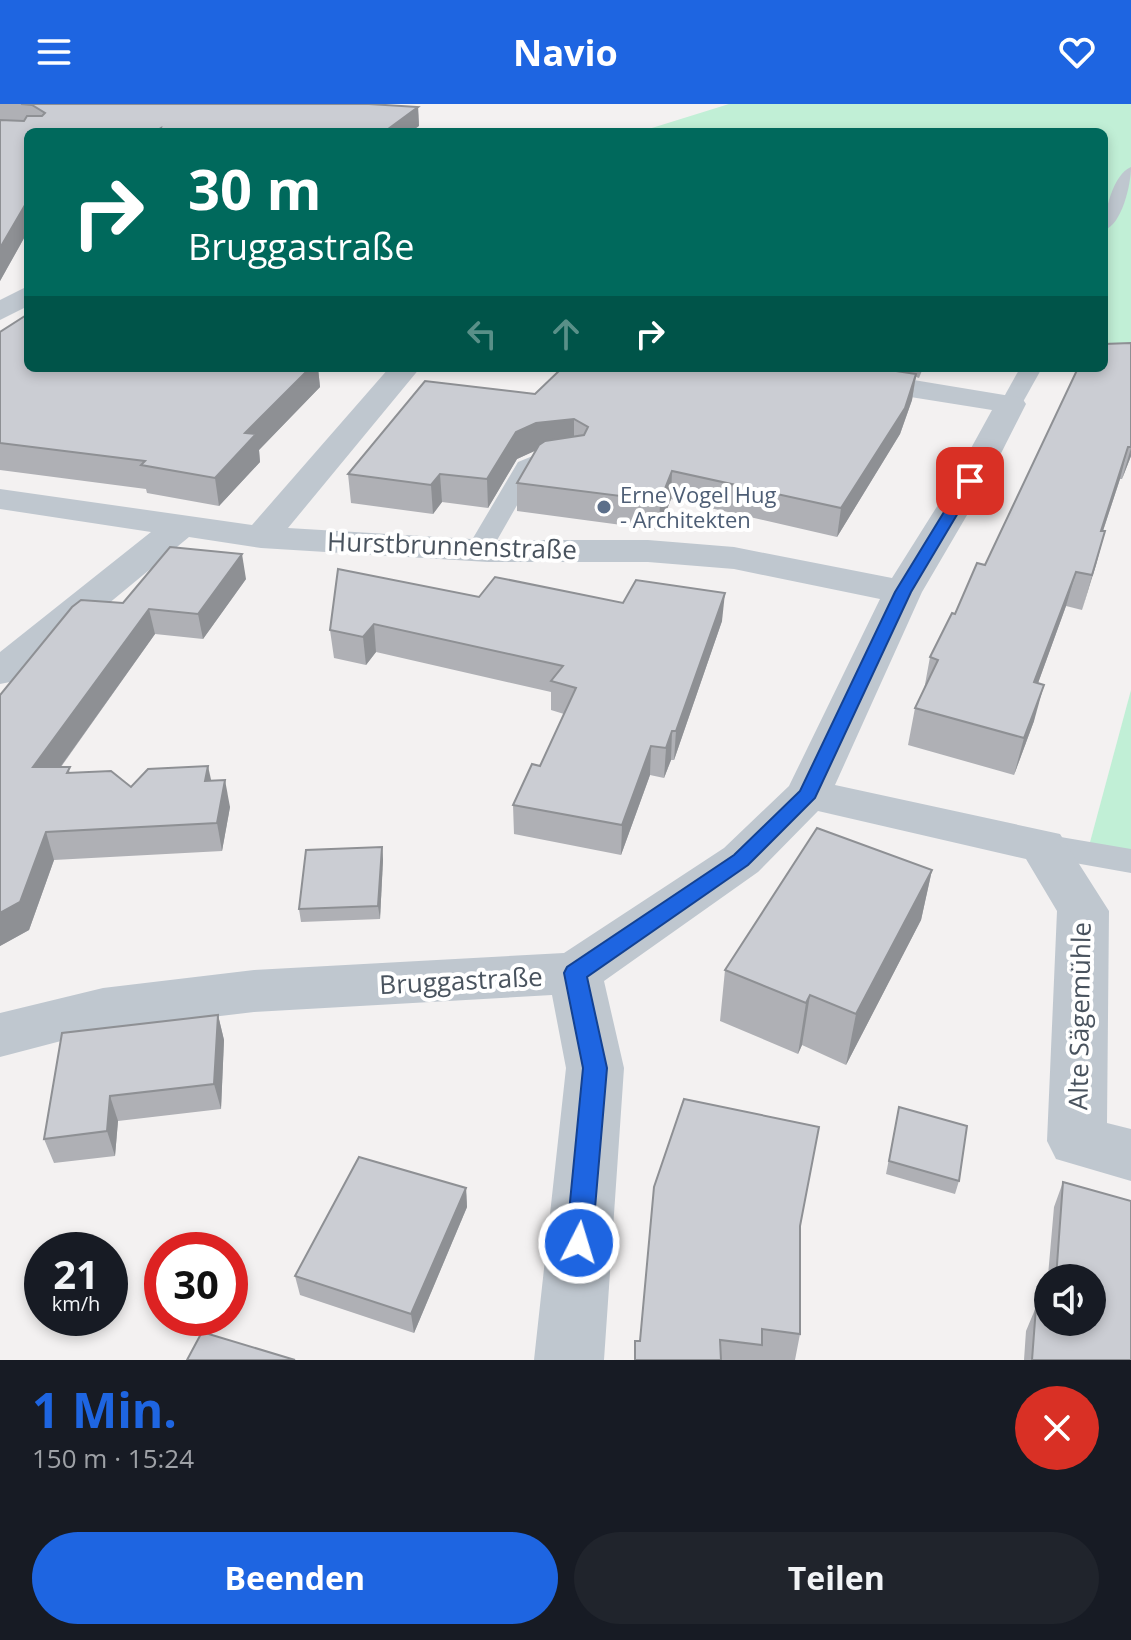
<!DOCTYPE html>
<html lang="de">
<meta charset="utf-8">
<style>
body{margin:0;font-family:"Open Sans",sans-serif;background:#20242c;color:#f1f3f6;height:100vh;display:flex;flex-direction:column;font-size:30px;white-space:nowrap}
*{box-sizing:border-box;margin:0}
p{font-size:26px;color:#9ea1a6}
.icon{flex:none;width:44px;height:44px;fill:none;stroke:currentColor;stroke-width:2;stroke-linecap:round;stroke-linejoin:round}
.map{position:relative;height:1256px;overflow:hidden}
.sheet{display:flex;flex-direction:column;background:#171b24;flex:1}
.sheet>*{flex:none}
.guide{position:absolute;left:24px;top:24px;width:1084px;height:244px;border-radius:12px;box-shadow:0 4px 12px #0003;background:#00695c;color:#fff;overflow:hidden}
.controls{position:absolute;left:1034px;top:1160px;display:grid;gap:16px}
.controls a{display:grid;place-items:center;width:72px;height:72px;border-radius:50%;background:#171b24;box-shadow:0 4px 12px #0003;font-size:40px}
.speed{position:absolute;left:24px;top:1128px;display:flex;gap:16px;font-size:40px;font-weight:700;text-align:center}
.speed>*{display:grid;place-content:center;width:104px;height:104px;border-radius:50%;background:#171b24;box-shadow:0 4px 12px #0003;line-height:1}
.speed small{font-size:20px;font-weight:400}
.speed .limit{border:12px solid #d22;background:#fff;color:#111}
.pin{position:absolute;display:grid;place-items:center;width:68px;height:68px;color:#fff;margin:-34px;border-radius:16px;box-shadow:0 4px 12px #0006}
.me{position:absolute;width:88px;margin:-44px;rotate:5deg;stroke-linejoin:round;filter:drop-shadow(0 0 6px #0008)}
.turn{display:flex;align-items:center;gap:28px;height:168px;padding:0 32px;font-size:36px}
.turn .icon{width:104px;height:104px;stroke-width:2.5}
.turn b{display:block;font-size:56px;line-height:68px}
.lanes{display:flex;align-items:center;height:76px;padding:0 32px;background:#0003;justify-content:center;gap:40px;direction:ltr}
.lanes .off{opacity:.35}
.round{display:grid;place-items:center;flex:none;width:84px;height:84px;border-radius:42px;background:#20242c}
.overview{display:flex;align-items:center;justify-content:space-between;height:136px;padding:0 32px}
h1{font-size:48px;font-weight:700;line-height:60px;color:#1e65e1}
.cta{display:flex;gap:16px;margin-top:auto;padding:16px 32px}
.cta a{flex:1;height:92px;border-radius:48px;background:#1e65e1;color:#fff;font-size:32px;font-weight:700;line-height:92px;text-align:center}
.cta a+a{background:#20242c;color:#f1f3f6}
header{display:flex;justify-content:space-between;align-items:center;height:104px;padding:0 32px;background:#1e65e1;color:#fff;font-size:36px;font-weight:700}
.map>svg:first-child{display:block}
.green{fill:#c1efd6}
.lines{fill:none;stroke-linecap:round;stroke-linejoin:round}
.lane{fill:#bfc7cf;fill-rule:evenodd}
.street{fill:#bfc7cf;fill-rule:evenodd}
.wall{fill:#afb0b5;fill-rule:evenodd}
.shaded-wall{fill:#8e9094}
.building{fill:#cbcdd3;stroke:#8e9094;stroke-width:2}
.route{fill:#1e65e1;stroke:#144292;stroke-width:2}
.service-dot{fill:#5c6f8a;stroke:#fff;stroke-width:3}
.labels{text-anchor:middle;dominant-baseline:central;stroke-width:8;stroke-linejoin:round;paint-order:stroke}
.far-service-label{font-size:22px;fill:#4e5e75;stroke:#fff;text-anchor:start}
.street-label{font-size:26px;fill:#49535e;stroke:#fff}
</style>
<header><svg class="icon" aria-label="menu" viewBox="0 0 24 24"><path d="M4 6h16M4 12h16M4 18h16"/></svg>Navio<svg class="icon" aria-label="heart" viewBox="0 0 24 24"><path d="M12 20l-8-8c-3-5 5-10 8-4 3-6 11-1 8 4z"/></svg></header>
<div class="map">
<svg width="1131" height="1256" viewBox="0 0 1131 1256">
<rect width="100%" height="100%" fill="#f3f1f1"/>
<g class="green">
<polygon points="729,0 1131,0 1131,259 1104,254 1104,28 639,28"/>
<polygon points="1131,586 1131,749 1089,742"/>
</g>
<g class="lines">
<g class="lane">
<path d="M 1131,63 C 1131,80 1122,121 1104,126 C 1104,109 1113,70 1131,63 Z"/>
<polygon points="1020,264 1042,264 1019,305 1003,305 1000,300"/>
<polygon points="545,347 553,349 557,354 536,368 488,452 470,452 466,446 518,358"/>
<polygon points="1043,730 1131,745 1131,769 1030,751 1025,742 1030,733"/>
</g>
<g class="street">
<polygon points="28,182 28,202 0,216 0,196"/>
<polygon points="389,264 420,264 288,424 488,436 648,436 734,443 892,474 953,377 992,306 785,273 775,270 770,264 841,264 1022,294 1026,300 987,377 922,488 835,681 1060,730 1109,807 1107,1019 1131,1025 1131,1077 1056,1055 1047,1037 1057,807 1026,755 818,707 758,768 604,877 624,964 604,1256 534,1256 566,964 552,891 254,908 103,926 0,953 0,909 103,884 254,866 564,849 724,744 789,682 880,495 734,465 648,458 488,458 261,444 189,433 15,577 0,580 0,548 151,428 0,405 0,385 252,421"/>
</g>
</g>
<g class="wall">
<polygon points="0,0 369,0 418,3 419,22 28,28 28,127 0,177"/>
<polygon points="0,228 28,264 318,264 320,283 259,346 260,358 219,402 147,389 146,385 0,366"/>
<polygon points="1131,239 1131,352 1122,375 1120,375 1103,427 1105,427 1082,506 1066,502 1038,579 1034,617 1014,671 908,641 915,604 924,586 930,553 955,510 985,461"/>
<polygon points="562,264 923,264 919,274 916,273 912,296 900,330 837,433 671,395 659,426 517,407 517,379 536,346 517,355 488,404 442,398 433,410 351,399 348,370 535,290"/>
<polygon points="246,475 203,535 155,530 61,663 72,669 131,683 211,677 230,703 222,747 54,756 29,826 0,842 0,591 123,499"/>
<polygon points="479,493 623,499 722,517 674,656 671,656 664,674 650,671 621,751 514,730 513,701 540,662 564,610 551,606 551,588 376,548 366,561 334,554 330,526"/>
<polygon points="382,743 383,756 380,815 301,818 299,805"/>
<polygon points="932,766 921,816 846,961 802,941 798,950 720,917 725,866"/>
<polygon points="218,911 224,936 221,1005 118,1017 115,1052 54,1059 44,1035"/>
<polygon points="899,1003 959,1077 955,1090 886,1070"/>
<path d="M 1063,1078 L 1131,1256 L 1024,1256 L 1026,1227 L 1036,1203 L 1045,1206 L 1054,1103 ZM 1048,1174 L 1092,1174 L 1048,1218 Z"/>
<polygon points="466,1084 467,1103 414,1229 300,1191 295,1172"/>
<polygon points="800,1122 800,1230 795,1256 634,1256 635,1237 640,1237"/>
</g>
<g class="shaded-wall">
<polygon points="418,3 419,22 411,28 384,28"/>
<polygon points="28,96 28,127 0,177 0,144"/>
<polygon points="292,264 318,264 320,283 259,346 260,358 219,402 215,374"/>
<polygon points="916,270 912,296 900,330 837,433 841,404"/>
<polygon points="574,315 574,342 537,346 517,355 488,404 487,375 516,328 536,319"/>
<polygon points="1128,343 1120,375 1092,460 1101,427"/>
<polygon points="1131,344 1131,352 1122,375"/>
<polygon points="672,367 671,395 659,426 660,397"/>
<polygon points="440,370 442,398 433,410 431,381"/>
<polygon points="1105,427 1096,461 1082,506 1092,471"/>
<polygon points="242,450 246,475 203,535 198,510"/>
<polygon points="1076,468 1066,502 1025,615 1034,578"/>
<polygon points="725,489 722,517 674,656 676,627"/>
<polygon points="149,505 155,530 41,690 33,663"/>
<polygon points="374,520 376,548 366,561 363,533"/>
<polygon points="1044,581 1034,617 1014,671 1024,634"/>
<polygon points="672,627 671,656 664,674 666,644"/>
<polygon points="651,642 650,671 621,751 622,721"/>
<polygon points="208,662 214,689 205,677"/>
<polygon points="225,676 230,703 222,747 217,719"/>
<polygon points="46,728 54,756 29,826 0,842 0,809"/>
<polygon points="382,743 383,756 380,815 378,802"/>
<polygon points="932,766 921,816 846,961 856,910"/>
<polygon points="810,891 802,941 798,950 806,899"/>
<polygon points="218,911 224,936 221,1005 214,980"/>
<polygon points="110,992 118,1017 115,1052 107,1027"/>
<polygon points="466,1084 467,1103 414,1229 411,1210"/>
</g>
<g class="building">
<polygon points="21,0 369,0 418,3 384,28 160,28 161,24 154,28 28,28 28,96 0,144 0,16 24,17 27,12 42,12 45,9 32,1"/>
<polygon points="28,210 28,264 310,264 245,329 256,330 215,374 141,361 145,357 0,339 0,228"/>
<polygon points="1131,239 1131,343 1128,343 1101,427 1105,427 1092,471 1076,468 1034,578 1044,581 1024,634 915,604 938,556 930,553 952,509 955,510 977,459 985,461 1078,264 1104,264 1104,240"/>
<polygon points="562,264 876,264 916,270 905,304 841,404 672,367 660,397 517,379 539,341 545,337 584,331 588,323 574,315 536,319 516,328 487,375 440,370 431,381 348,370 425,277 535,290"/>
<polygon points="170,443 242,450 198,510 149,505 33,663 70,663 67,669 111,667 131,683 148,665 208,662 205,677 225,676 217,719 46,728 20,798 0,809 0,591 72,503 81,496 123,499"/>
<polygon points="338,465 479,493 495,473 623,499 636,476 725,489 676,627 672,627 666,644 651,642 622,721 513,701 532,660 540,662 576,584 551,577 563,562 374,520 363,533 330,526"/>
<polygon points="817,724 932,766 856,910 810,891 806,899 725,866"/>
<polygon points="382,743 378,802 299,805 306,746"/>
<polygon points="218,911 214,980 110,992 107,1027 44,1035 62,929"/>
<polygon points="684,995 819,1023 800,1122 800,1230 762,1225 762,1241 720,1236 721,1256 635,1256 635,1237 640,1237 654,1083"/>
<polygon points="899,1003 967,1022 959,1077 889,1057"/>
<polygon points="359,1053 466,1084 411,1210 295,1172"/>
<polygon points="1063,1078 1131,1097 1131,1256 1032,1256 1036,1203 1048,1206 1048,1218 1092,1218 1092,1174 1056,1174"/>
<polygon points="202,1228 295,1256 187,1256"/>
</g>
<polygon class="route" points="970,373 977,377 911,488 815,694 748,761 587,873 607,964 592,1139 588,1148 579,1152 570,1148 566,1139 583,964 564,869 567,863 734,751 800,687 895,488 963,377"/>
<circle class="service-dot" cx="604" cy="403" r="8"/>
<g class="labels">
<g class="far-service-label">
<text x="620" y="390">Erne Vogel Hug<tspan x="620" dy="25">- Architekten</tspan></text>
</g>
<g class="street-label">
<text transform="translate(452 441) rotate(2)">Hurstbrunnenstraße</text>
<text transform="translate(461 876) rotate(-3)">Bruggastraße</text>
<text transform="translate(1079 912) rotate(-89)">Alte Sägemühle</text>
</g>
</g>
</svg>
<div class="controls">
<a><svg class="icon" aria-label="sound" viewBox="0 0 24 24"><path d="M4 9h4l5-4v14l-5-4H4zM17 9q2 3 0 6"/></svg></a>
</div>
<div class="speed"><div>21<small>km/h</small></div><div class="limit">30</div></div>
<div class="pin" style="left:970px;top:377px;background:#d93025"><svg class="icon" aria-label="arrive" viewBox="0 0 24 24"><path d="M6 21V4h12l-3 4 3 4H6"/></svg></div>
<svg class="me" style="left:579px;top:1139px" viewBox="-20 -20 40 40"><circle r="17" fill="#1e65e1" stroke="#fff" stroke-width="3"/><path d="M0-11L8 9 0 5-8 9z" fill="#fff"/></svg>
<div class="guide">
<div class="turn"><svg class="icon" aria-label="right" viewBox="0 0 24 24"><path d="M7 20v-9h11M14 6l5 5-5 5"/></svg><div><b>30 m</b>Bruggastraße</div></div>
<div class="lanes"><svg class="icon off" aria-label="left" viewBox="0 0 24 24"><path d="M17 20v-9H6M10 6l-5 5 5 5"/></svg><svg class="icon off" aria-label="ahead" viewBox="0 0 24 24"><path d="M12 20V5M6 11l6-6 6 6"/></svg><svg class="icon" aria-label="right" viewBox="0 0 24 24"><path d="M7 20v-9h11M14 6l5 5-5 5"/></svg></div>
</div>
</div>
<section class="sheet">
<div class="overview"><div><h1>1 Min.</h1><p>150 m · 15:24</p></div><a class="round" style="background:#d93025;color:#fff"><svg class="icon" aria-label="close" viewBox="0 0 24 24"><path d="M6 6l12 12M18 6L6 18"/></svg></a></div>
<div class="cta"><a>Beenden</a><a>Teilen</a></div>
</section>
